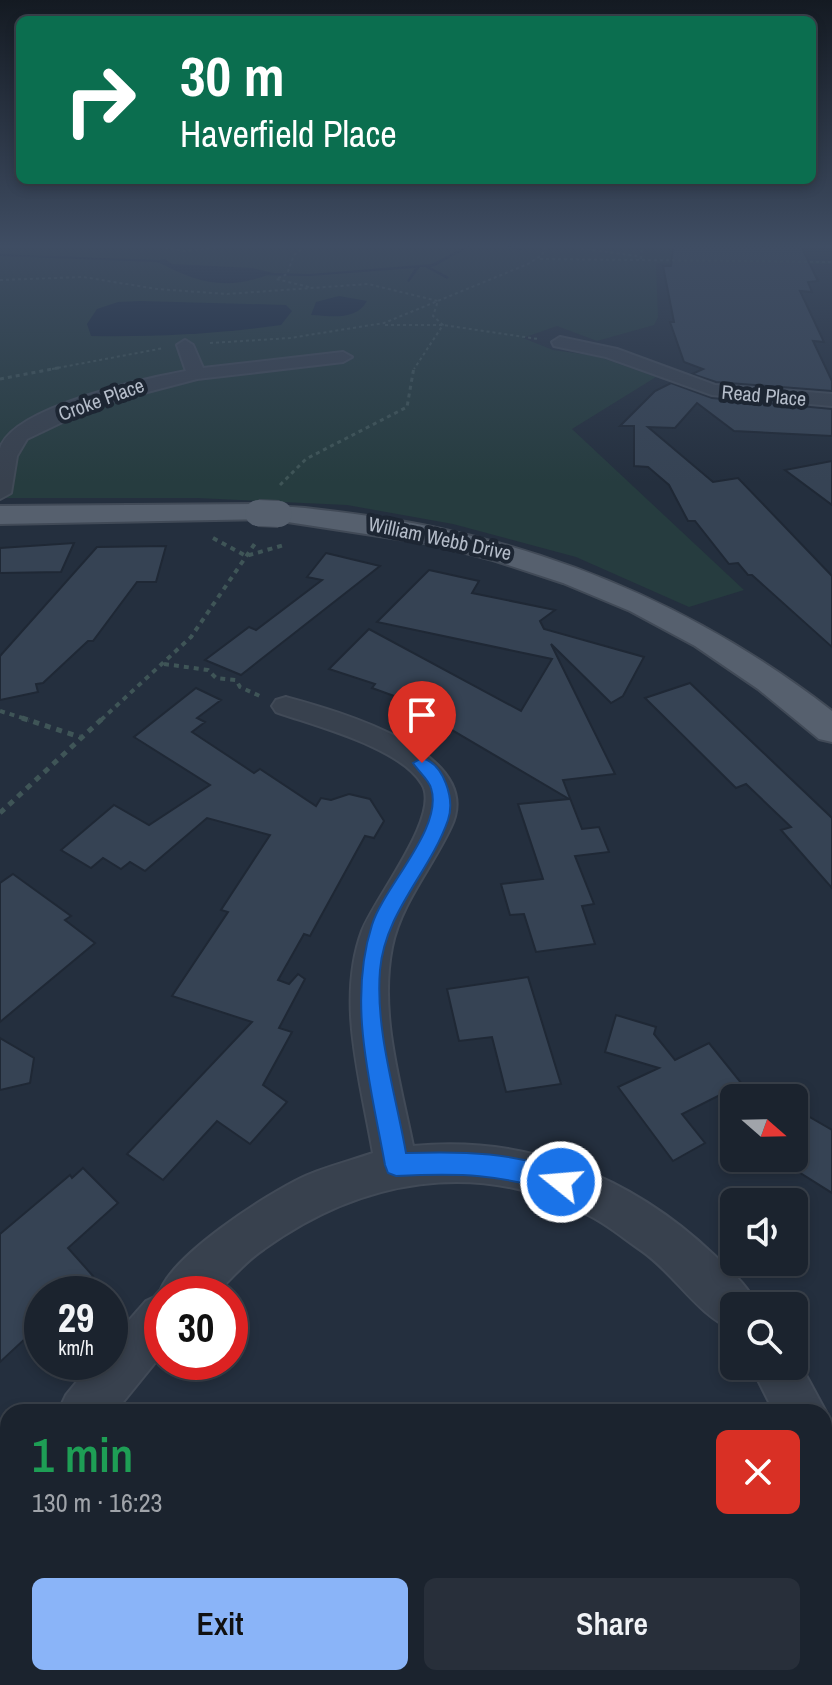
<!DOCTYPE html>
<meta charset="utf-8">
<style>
body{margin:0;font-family:"Archivo Narrow",sans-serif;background:#282f3a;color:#f1f3f6;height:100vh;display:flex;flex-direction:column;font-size:30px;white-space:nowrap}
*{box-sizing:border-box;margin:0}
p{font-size:26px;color:#a0a4aa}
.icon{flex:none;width:44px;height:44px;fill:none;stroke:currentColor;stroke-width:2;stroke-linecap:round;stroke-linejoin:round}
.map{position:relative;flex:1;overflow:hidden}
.details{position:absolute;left:0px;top:1404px;width:832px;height:282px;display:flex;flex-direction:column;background:#1b232e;border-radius:24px 24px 0 0;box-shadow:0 4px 12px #0003,0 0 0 2px #39404a}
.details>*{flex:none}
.hud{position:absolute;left:16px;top:16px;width:800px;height:168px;border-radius:12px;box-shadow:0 4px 12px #0003,0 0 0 2px #39404a;background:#0b6e4f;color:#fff;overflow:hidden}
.needle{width:52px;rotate:110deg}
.fabs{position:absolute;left:720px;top:1084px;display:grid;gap:16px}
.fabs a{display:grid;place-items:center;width:88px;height:88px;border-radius:12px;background:#1b232e;box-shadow:0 4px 12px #0003,0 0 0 2px #39404a;font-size:40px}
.speed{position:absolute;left:24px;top:1276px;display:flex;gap:16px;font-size:40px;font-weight:700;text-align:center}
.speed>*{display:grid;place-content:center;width:104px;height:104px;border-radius:50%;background:#1b232e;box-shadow:0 4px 12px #0003,0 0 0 2px #39404a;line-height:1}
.speed small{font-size:20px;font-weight:400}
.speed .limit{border:12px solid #d22;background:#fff;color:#111}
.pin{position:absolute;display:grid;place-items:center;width:68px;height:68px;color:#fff;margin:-82px -34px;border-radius:50% 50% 50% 0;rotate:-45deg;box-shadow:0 0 8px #0007}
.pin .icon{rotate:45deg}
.me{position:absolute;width:88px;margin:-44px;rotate:287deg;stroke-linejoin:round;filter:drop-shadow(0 0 6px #0008)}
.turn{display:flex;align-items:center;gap:28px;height:168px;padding:0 32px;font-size:36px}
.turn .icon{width:104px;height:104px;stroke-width:2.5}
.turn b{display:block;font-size:56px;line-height:68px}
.round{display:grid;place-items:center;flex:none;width:84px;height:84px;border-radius:12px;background:#282f3a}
.summary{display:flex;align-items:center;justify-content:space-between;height:136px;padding:0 32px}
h1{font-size:48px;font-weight:600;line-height:60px;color:#1e9e55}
.action{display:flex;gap:16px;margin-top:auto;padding:16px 32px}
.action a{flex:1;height:92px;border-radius:12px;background:#8ab4f8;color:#111;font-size:32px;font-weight:600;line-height:92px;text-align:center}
.action a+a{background:#282f3a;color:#f1f3f6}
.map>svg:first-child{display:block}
.green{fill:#263c3f}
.water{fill:#17263c}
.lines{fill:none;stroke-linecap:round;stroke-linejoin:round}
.stream{fill:#17263c;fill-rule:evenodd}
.building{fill:#364354;stroke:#1f2835;stroke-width:2}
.minor-casing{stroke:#414a57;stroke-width:4}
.major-casing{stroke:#414a57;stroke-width:4}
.path-far3{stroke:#3f5557;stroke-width:2;stroke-dasharray:3 3;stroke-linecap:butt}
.path-far2{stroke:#3f5557;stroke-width:3;stroke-dasharray:4 4;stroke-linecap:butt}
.path-far1{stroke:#3f5557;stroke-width:4;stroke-dasharray:5 5;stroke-linecap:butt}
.path{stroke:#3f5557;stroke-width:5;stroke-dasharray:6 6;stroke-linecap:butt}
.minor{fill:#38414e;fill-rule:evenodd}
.major{fill:#56606e;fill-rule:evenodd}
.major-bridge-casing{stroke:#414a57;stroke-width:28;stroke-linecap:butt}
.major-bridge{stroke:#56606e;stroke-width:26}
.route{fill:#1a73e8;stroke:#114b97;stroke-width:2}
.labels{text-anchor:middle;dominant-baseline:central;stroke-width:8;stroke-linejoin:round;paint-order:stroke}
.far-street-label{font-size:20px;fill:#b4bcc9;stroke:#1d2633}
</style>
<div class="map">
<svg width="832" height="1685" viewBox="0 0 832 1685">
<rect width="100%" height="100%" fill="#242f3e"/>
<polygon class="green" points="0,246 687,246 765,260 832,261 832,264 656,263 658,317 654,325 597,341 557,326 523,338 553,350 597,356 656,377 572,429 744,590 689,607 576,557 453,524 347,505 197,498 0,498"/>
<g class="water">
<path d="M 165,259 L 172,264 L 252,268 L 273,273 C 226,291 200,284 156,261 Z"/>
<path d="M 339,296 L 367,301 C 356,321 331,316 311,315 L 316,302 Z"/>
<path d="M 140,301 L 286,305 L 292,311 L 281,325 C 218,334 154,337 91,336 L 87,324 L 97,309 L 118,302 Z"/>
</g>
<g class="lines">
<g class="stream">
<polygon points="466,246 471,246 435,266 430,267 449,277 447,279 425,267 420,267 409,282 407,281 415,268 310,276 260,275 258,274 260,273 310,274 432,264"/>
<polygon points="504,246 512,246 522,249 520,250"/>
<polygon points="0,254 156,260 171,265 169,266 156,262 0,256"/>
</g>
</g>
<g class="building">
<polygon points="673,246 801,246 818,281 808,282 812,292 800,291 824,342 813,341 832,381 832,391 716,382 692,374 703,369 684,362 670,322 674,322 663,266 671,266"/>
<polygon points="671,383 712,398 832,409 832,436 734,431 697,403 675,428 648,427 713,482 738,478 832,576 832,647 752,575 748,575 738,563 729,564 695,521 688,521 669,485 648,467 634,466 634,426 620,426 655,391"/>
<polygon points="832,461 832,505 785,470"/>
<polygon points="74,543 61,572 0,573 0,548"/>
<polygon points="166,546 156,582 137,582 93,641 88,641 43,683 36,684 38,692 0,700 0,656 97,547"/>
<polygon points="326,553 380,566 241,675 205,660 249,627 256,630 322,580 307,577"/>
<polygon points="429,570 479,581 472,593 555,610 540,621 544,629 644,657 623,696 611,703 551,644 615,774 563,780 582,829 599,827 609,852 575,856 594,904 582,906 595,944 536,952 524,914 510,915 501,884 543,879 518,804 569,799 394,696 372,688 375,684 329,669 369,629 521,711 552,659 377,622"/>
<polygon points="690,683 832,818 832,888 781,830 791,827 746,784 736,788 645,698"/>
<polygon points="196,688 221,700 197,718 205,722 192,732 254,773 260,769 316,806 321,798 331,800 349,794 370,799 384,821 374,838 365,836 310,936 304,934 278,980 289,984 298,974 305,979 279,1028 292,1032 263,1085 287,1102 250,1144 217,1121 163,1180 127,1154 252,1022 172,996 228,912 221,910 270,835 207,818 145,871 130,862 121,869 103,858 91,868 61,850 114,805 149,825 210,785 134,737"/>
<polygon points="13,874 71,916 65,920 95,943 0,1022 0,883"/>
<polygon points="528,977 561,1084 506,1092 492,1037 459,1041 447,989"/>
<polygon points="616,1015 656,1027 654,1034 675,1060 709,1043 742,1084 682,1114 705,1143 673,1161 618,1087 659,1068 605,1052"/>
<polygon points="0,1038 34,1058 30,1083 0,1090"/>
<polygon points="794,1108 832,1130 832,1193 794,1169"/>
<polygon points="83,1168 118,1203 68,1248 93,1276 74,1294 42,1294 42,1323 0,1362 0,1234 70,1175 72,1178"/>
</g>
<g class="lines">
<g class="minor-casing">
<g id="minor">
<polygon points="560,337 617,349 715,385 832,394 832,406 712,395 606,357 554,346 552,342"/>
<path d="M 185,340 L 193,345 L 203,368 L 343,352 L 352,357 L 343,362 L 197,379 L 98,405 L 27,439 L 17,456 L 11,493 L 0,499 C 0,484 0,464 0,449 C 11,407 148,378 186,371 L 177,345 Z"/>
<path d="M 286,697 C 337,711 487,752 451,827 C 432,868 401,903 392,947 C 379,1013 400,1081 413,1146 C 527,1135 631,1176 714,1255 C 730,1271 748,1285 757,1306 L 734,1306 L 734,1330 C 697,1315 675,1274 642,1251 C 624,1239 606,1223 586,1214 C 477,1158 361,1179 264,1249 C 246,1261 231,1279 215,1294 L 162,1294 L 162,1354 L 115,1412 L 58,1412 L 66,1395 L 93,1362 L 110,1362 L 110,1342 L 146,1301 L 159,1295 C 168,1257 267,1194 303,1177 C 325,1167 350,1161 373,1153 C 361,1082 336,1001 362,931 C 375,897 442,815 422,784 C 400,747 315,726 276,712 L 272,706 L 276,700 Z"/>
<polygon points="794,1353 826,1412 824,1416 824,1412 774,1412 751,1366 794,1366"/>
<polygon points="824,1434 832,1437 832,1501 824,1497"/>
<polygon points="8,1477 8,1535 0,1538 0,1480"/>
</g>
</g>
<g class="major-casing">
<path id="major" d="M 258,504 C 273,508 289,506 305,508 C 348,513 390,518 432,527 C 581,558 712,618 832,711 L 832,742 L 819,739 L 758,689 L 695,646 L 630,611 L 563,583 L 493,560 L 431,544 L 268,519 L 0,524 L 0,506 Z"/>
</g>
<g class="path-far3">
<polyline points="153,246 185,251 229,246"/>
<polyline points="306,246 294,255 287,274 276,279 313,288"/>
<polyline points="563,246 637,256"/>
<polyline points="540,259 832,262"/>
<polyline points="641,259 642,246"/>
<polyline points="0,280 83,277 157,289 227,294 368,284 438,301 433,316 443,325 414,369"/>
<polyline points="385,325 443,325 538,339"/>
<polyline points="210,343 290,338 384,323 528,264 542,255 545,246"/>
<polyline points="52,369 164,348"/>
</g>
<g class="path-far2">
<polyline points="0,379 63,367"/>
<polyline points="280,485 306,459 407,407 414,367"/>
</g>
<g class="path-far1">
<polyline points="213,538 246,556 284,545"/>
<polyline points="164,664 208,670 216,678 236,680 240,687 262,697"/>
<polyline points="0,711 29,720"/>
<polyline points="101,720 191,637 256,542"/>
</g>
<g class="path">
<polyline points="22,718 80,737"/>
<polyline points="0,813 103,718"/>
</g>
<use href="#minor" class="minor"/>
<use href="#major" class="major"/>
<g class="major-bridge-casing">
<polyline id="major-bridge" points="258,513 279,514"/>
</g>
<use href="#major-bridge" class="major-bridge"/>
</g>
<linearGradient id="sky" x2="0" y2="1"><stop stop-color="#141a22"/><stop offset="0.51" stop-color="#3f4d63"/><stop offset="1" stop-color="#3f4d63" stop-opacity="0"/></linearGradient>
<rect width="832" height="482" fill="url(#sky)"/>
<path class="route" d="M 422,758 C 444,764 455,799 448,820 C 430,872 385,912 380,970 C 375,1030 396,1095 406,1153 C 464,1151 516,1152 570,1174 L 573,1182 L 570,1190 L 561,1193 C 496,1174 464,1173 396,1176 L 388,1173 L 385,1165 C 371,1086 347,1003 372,925 C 384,886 444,828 431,788 C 429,780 418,771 413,763 Z"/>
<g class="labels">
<g class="far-street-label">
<text transform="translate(764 395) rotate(5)">Read Place</text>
<text transform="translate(101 399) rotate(-20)">Croke Place</text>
<text transform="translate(440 538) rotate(12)">William Webb Drive</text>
</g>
</g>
</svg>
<div class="fabs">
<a><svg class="needle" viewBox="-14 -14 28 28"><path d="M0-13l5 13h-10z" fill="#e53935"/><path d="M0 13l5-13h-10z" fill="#a0a4aa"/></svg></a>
<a><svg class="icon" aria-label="sound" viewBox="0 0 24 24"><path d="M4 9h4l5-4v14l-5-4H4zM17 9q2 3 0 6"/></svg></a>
<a><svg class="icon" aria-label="search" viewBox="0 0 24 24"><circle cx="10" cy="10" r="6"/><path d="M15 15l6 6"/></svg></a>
</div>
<div class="speed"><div>29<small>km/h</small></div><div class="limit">30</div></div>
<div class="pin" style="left:422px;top:763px;background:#d93025"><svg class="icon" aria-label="arrive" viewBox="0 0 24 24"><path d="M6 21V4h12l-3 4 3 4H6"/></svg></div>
<svg class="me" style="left:561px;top:1182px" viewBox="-20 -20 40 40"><circle r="17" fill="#1a73e8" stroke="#fff" stroke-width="3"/><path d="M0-11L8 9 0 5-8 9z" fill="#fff"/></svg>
<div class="hud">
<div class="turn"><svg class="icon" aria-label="right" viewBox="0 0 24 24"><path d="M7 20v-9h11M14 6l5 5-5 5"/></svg><div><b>30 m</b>Haverfield Place</div></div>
</div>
<section class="details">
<div class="summary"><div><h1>1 min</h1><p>130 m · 16:23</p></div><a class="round" style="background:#d93025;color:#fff"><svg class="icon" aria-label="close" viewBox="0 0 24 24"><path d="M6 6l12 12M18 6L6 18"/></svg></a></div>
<div class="action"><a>Exit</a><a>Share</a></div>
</section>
</div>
